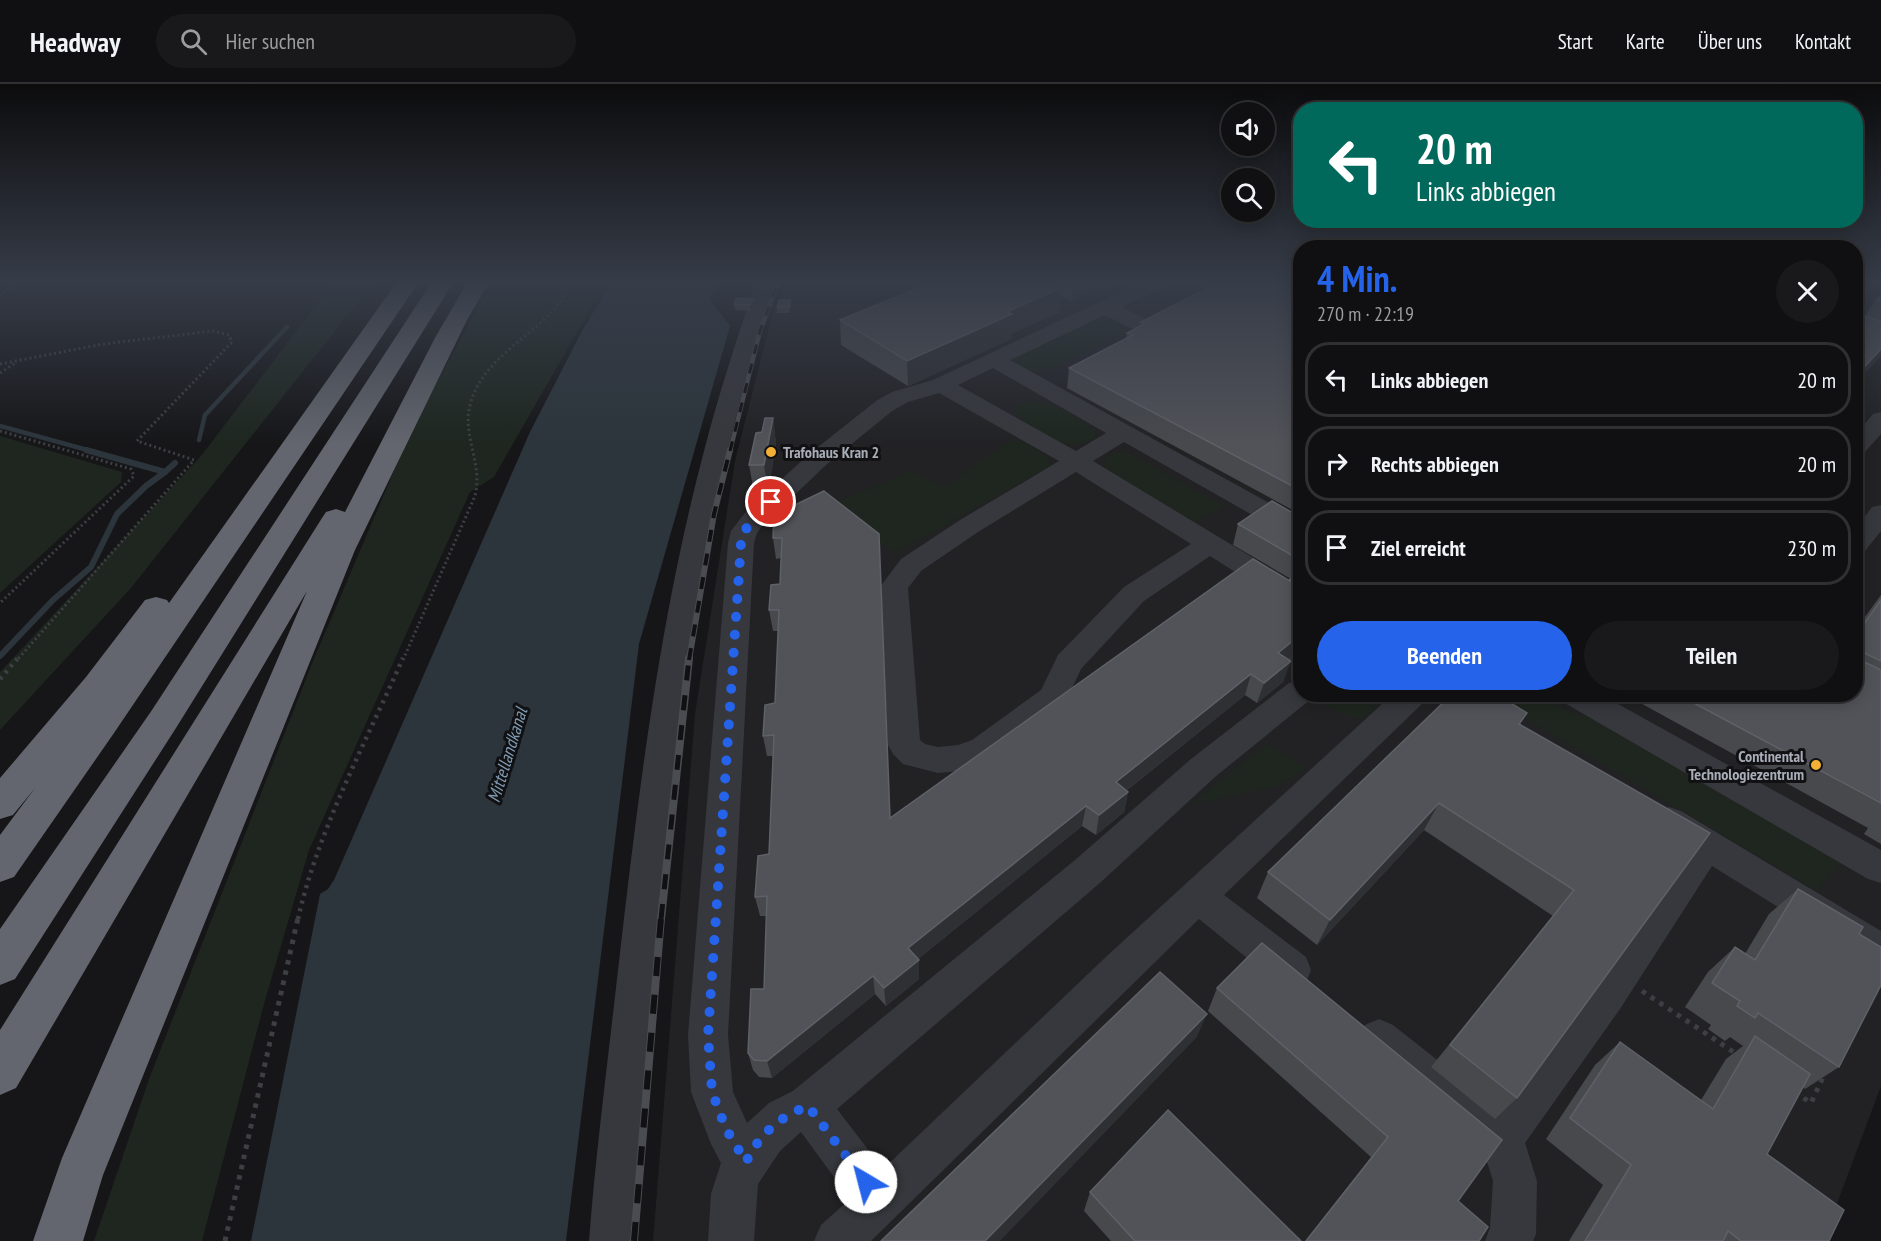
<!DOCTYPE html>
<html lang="de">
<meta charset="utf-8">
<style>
body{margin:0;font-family:"PT Sans Narrow",sans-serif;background:#19191b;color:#f1f3f6;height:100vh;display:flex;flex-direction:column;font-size:22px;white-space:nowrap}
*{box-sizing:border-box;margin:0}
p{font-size:20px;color:#9c9d9f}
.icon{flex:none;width:33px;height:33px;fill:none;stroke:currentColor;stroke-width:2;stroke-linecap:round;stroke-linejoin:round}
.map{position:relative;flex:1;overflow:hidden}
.panel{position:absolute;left:1293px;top:156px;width:570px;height:462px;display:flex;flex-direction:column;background:#101012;border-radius:24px;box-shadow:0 3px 15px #0003,0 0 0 2px #303032}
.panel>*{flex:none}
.hud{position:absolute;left:1293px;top:18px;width:570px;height:126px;border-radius:24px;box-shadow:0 3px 15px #0003,0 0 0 2px #303032;background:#00695c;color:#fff;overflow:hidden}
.fabs{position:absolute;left:1221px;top:18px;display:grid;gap:12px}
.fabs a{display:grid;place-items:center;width:54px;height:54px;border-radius:50%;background:#101012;box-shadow:0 3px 15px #0003,0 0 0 2px #303032;font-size:30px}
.pin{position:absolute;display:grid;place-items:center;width:51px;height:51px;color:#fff;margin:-26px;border:3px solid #fff;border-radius:50%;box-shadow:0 2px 6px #0007}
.me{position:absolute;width:66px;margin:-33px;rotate:323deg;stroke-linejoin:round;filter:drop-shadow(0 0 4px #0008)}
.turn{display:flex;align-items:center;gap:21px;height:126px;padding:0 24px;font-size:27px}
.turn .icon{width:78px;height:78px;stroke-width:2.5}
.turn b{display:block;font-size:42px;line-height:51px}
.round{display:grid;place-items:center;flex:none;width:63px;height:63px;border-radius:32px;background:#19191b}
.overview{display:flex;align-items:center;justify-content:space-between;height:102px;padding:0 24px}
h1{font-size:36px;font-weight:700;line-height:45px;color:#2563eb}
.cta{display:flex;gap:12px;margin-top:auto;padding:12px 24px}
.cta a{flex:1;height:69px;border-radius:36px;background:#2563eb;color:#fff;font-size:24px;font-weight:700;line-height:69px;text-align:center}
.cta a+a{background:#19191b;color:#f1f3f6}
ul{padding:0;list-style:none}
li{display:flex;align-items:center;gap:18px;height:75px;margin:0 12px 9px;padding:0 12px;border:3px solid #303032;border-radius:24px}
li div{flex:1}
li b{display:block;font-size:22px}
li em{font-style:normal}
header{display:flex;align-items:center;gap:36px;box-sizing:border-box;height:84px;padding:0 30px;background:#101012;border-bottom:2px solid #303032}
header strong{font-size:28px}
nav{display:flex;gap:33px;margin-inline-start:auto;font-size:21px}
.search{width:420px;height:54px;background:#19191b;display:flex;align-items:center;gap:15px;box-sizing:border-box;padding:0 21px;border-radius:33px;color:#9c9d9f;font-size:22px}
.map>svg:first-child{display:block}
.built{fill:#222225}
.green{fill:#1e261f}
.water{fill:#2c353c}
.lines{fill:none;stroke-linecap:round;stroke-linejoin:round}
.stream-far1{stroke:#2c353c;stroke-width:4.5}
.stream{stroke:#2c353c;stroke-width:6}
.path-far2{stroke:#3d3f44;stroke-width:3;stroke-dasharray:2 3;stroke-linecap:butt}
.path-far1{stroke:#3d3f44;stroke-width:4.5;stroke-dasharray:3 5;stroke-linecap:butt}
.path{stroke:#3d3f44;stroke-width:5;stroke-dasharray:4.5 6;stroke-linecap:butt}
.minor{fill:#37383d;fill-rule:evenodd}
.highway{fill:#63666e;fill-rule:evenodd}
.rail-far3-casing{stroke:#4a4c52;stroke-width:4.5}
.rail-far2-casing{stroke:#4a4c52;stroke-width:6}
.rail-far1-casing{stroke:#4a4c52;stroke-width:8}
.rail-casing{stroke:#4a4c52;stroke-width:8}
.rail-far3{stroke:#111113;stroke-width:3;stroke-dasharray:10;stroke-linecap:butt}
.rail-far2{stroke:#111113;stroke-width:4;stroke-dasharray:12;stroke-linecap:butt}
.rail-far1{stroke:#111113;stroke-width:5;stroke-dasharray:15;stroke-linecap:butt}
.rail{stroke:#111113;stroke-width:6;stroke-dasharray:19;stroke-linecap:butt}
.wall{fill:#47494d}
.shaded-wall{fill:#2f3033}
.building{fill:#525359;stroke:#5f6168;stroke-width:1.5}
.route{stroke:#2563eb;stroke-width:10;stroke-dasharray:0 18}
.poi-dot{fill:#f2b134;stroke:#111113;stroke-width:2}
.labels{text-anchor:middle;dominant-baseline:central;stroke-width:6;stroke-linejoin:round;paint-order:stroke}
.poi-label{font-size:16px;font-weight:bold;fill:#a8adb8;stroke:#111113;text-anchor:start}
.water-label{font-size:18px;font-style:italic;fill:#7f9bb3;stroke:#111113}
</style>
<header>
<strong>Headway</strong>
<div class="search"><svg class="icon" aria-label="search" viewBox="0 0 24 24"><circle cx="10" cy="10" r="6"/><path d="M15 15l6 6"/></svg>Hier suchen</div>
<nav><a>Start</a><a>Karte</a><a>Über uns</a><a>Kontakt</a></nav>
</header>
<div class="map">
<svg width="1881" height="1157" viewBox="0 0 1881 1157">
<rect width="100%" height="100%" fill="#161618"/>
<polygon class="built" points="786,199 1300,199 1300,610 1856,610 1856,199 1881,199 1881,1002 1823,1157 653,1157 695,630 735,377 772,232"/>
<g class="green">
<polygon points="333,199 373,199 131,504 0,646 0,588 201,372"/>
<polygon points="492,199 605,199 494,393 470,408 309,766 264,920 202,1157 94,1157 149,995 311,582 416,335"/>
<path d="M 1100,234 L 1113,238 L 1125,244 L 1123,249 L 1051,284 C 1038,288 1028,288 1017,281 L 1015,274 Z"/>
<path d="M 1026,317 C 1049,317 1085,333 1097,352 C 1069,375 1040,347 1016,331 L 1015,323 Z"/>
<polygon points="0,352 122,388 121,398 0,509"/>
<polygon points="1020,356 1048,372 1051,382 895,469 825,423 911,387 944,403 1006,359"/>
<polygon points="1115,368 1130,370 1224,422 1195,438 1104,385 1106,373"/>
<polygon points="1325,611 1376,611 1379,619 1366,633 1354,634 1327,624"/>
<polygon points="1486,611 1537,611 1579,632 1597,630 1843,774 1817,807"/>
<polygon points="1268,659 1306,685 1278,702 1189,721"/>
</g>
<polygon class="water" points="611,199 717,199 710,215 730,242 639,560 566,1157 251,1157 320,810 328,805 334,796 530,348 582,247"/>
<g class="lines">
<g class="stream-far1">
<polyline points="0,342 91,367"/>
<polyline points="199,356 205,331 287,243"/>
</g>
<g class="stream">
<polyline points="165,388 175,379"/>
<polyline points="0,572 53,516 91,483 117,430 146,402 165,388 86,366"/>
</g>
<g class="path-far2">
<polyline points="0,212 16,199"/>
<polyline points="0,280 103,260 213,247 229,251 232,258 137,357 194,376 17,576"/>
<polyline points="0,289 17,278"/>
<polyline points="0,347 131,385 134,392 0,519"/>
<path d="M 403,576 L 475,412 C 483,380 462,351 470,321 C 480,281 520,259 548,232 C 558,222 565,211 573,199"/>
</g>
<g class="path-far1">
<polyline points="0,595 18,574"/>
<path d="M 298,835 C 318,746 366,658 403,574"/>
</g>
<g class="path">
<polyline points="1642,907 1738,971"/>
<polyline points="1795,1008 1811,1019 1825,989"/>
<polyline points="225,1157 298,834"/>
</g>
<g class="minor">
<path d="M 767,199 L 774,204 C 757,258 740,312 728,367 C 688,538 672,712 657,886 C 649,976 640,1066 635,1157 L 589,1157 C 596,1066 608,976 618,886 C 638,712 659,537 704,367 C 718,312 736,258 754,204 L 757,200 Z"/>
<path d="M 1140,199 L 1166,199 L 1163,203 L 1121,223 L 1152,238 L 1155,242 L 1152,246 C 1136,250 1119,238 1105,231 L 1010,276 L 1300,436 L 1300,455 L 1291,453 L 1124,358 L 1093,377 L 1285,493 L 1289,500 L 1285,507 L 1275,509 L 1265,507 L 1210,472 L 1144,517 L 1081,585 L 1064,621 L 994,674 L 960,687 L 938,689 L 903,680 L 893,670 L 888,661 L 880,503 L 901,475 L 960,436 L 1059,377 L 939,309 L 908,318 L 892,327 L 826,381 L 763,441 L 757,449 L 754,459 L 728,951 L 733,1008 L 747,1039 L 769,1019 L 793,1007 L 1075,776 L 1191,675 L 1289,599 L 1300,596 L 1300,610 L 1313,610 L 1311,615 L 1215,693 L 1101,798 L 837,1025 L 883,1085 L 1108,871 L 1393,610 L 1428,610 L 1424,618 L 1224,811 L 1306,873 L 1311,886 L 1306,899 L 1292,904 L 1278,899 L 1199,835 L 871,1157 L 814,1157 L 821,1141 L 850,1115 L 801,1048 L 780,1067 L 758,1100 L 754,1157 L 708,1157 L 711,1110 L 721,1079 L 711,1060 L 691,1008 L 688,951 L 728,459 L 731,447 L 745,429 L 808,371 L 876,317 L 892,308 L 933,296 ZM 993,284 L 1106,349 L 1076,367 L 958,301 ZM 1076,388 L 1191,460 L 1124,503 L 1058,571 L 1041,606 L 972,656 L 958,661 L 938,663 L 925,660 L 920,656 L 908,504 L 921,487 L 978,448 Z"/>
<polygon points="1856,199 1874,199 1863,212 1856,214"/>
<polygon points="1881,328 1881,350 1864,369 1856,371 1856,350 1873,330"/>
<polygon points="1881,421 1881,447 1865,467 1856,469 1856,444 1872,423"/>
<polygon points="1559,610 1600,610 1881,766 1881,799 1868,795 1563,618"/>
<polygon points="1669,723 1681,727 1881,847 1881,884 1868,879 1712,782 1620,925 1525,1059 1537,1097 1536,1150 1533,1157 1485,1157 1490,1144 1493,1097 1484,1068 1365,969 1359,955 1365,941 1379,935 1393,941 1498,1024 1592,899 1684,764 1657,747 1652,737 1657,727"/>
</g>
<g class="highway">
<polygon points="396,199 418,199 114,649 14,793 0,798 0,751 35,704 13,731 0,735 0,694 86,593 145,516 156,513 167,516 169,519"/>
<polygon points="431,199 453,199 176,644 15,895 0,901 0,845 152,626"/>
<polygon points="467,199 489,199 468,234 355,466 103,1091 83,1157 33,1157 62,1074 307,507 16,1004 0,1011 0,946 322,434 326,428 336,425 345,428 436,252"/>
</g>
<g class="rail-far3-casing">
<g id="rail-far3">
<polyline points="764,204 767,199"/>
<polyline points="730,367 760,247 778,199"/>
</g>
</g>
<g class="rail-far2-casing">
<polyline id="rail-far2" points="689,576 714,430 730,366"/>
</g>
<g class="rail-far1-casing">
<polyline id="rail-far1" points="661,835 689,574"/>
</g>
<g class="rail-casing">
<polyline id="rail" points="634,1157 661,834"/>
</g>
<use href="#rail-far3" class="rail-far3"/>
<use href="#rail-far2" class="rail-far2"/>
<use href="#rail-far1" class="rail-far1"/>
<use href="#rail" class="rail"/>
</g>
<g class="wall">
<polygon points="930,199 1110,199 1109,201 1072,218 1060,212 1059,228 1011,250 1011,255 908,302 841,261 840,236"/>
<polygon points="1300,199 1300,430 1067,304 1069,284 1126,255 1127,249 1140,242 1141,238 1222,201"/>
<polygon points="1881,211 1881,272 1856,298 1856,235 1865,232 1876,216"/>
<polygon points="753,215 754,221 751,227 735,226 734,220"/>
<polygon points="777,223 791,223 789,229 777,229"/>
<polygon points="773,334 776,360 768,408 754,408 749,381 762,348"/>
<polygon points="774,431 890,734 1291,495 1233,461 1238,440 1300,433 1300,566 1289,576 1283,598 1257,619 1245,611 1126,707 1128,708 1124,728 1096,751 1082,742 918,875 919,895 886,922 875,910 772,994 759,993 753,986 748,969 764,905 767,832 760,832 755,813 769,770 773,672 767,672 763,652 775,619 778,547 773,547 769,526 780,500 781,474 776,475 773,454"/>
<polygon points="1881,511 1881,760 1864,750 1868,744 1624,610 1856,610 1856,545"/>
<polygon points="1527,629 1520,640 1710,749 1517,1014 1495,1035 1431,983 1553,832 1424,746 1317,861 1257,814 1268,788"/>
<polygon points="1798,805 1859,850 1839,983 1805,1005 1803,1003 1767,1070 1829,1157 1569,1157 1603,1101 1546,1055 1595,981 1620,958 1701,1016 1726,975 1743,962 1730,953 1725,957 1708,945 1711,941 1685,923 1708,888 1735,863 1745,870 1769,830"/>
<polygon points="1262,859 1458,1117 1479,1157 1305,1157 1371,1073 1208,927 1217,904"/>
<polygon points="1090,1108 1301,1157 1111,1157 1084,1127"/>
</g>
<g class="shaded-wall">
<polygon points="1074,199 1110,199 1109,201 1072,218"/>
<polygon points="1061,204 1059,228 1011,250 1011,255 908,302 907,277 1007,228"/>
<polygon points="753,215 754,221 751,227 750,221"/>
<polygon points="791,216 791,223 789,229 789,223"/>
<polygon points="1881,265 1881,272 1856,298 1856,292"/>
<polygon points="773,334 776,360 768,408 764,381"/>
<polygon points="1300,551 1300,566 1271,590 1278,569"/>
<polygon points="1291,577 1283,598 1257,619 1264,599"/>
<polygon points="1251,590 1245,611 1112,718 1116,698"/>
<polygon points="1128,708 1124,728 1096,751 1099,731"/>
<polygon points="1439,719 1424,746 1317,861 1330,836"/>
<polygon points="1086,722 1082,742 908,883 908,864"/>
<polygon points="919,876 919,895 886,922 884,904"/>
<polygon points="873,892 875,910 772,994 767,977"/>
<polygon points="1207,930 1197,953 1000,1157 985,1157"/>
</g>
<g class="building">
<polygon points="930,199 1051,199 1061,204 1007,228 1012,230 907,277 840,236"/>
<polygon points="1217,199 1222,201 1225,199 1300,199 1300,406 1069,284 1133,251 1127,249 1144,240 1141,238"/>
<polygon points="1881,211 1881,217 1876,216"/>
<polygon points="737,214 753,215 750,221 734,220"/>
<polygon points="779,216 791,216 789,223 777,223"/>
<polygon points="1860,231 1881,237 1881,265 1856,292 1856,235"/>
<polygon points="765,334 773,334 764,381 749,381 756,349 762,348"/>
<polygon points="824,407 879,450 890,734 1253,475 1300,503 1300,551 1278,569 1291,577 1264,599 1251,590 1116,698 1128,708 1099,731 1086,722 908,864 919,876 884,904 873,892 767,977 754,976 748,969 751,905 764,905 767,812 755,813 758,772 769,770 774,651 763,652 765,621 775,619 779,526 769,526 771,501 780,500 782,454 773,454 774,431"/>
<polygon points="1272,417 1300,433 1300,476 1238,440"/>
<polygon points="1300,488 1300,503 1289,496"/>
<polygon points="1881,516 1881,577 1856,565 1856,551"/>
<polygon points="1856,574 1881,586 1881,719 1677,610 1856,610"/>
<polygon points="1452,610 1496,610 1527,629 1519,640 1710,749 1517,1014 1450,961 1574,806 1439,719 1330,836 1268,788"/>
<polygon points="1798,805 1863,843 1859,850 1881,863 1881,901 1839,983 1758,929 1755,934 1737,922 1740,917 1712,899 1735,863 1755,876"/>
<polygon points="1262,859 1502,1056 1458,1117 1488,1143 1479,1157 1306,1157 1388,1053 1217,904"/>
<polygon points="1160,888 1207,930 985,1157 881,1157"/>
<polygon points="1755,952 1810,990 1767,1070 1844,1126 1829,1157 1741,1157 1728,1147 1723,1157 1585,1157 1631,1081 1570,1034 1620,958 1713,1025"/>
<polygon points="1168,1026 1301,1157 1135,1157 1090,1108"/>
</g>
<linearGradient id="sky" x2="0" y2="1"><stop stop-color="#0c0c0d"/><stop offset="0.55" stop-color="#363c48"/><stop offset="1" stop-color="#363c48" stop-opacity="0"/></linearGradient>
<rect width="1881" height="361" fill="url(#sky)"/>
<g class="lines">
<path class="route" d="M 771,418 L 744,447 L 741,459 L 708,951 L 712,1008 L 726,1045 L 746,1078 C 760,1050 779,1033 808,1022 L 866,1098"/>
</g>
<g class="poi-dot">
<circle cx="771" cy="368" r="6"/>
<circle cx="1816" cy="681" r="6"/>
</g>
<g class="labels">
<g class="poi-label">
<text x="783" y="368">Trafohaus Kran 2</text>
<text x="1804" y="672" text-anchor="end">Continental<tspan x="1804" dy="18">Technologiezentrum</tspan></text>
</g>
<g class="water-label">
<text transform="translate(507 671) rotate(-73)">Mittellandkanal</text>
</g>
</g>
</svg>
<div class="fabs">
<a><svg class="icon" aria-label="sound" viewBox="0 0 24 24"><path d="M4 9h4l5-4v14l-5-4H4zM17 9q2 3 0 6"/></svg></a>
<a><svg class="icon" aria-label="search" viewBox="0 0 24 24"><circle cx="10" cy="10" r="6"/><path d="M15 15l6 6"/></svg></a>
</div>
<div class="pin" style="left:771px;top:418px;background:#d93025"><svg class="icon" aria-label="arrive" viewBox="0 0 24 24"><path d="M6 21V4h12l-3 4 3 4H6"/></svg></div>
<svg class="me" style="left:866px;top:1098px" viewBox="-20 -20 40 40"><circle r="19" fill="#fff"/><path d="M0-13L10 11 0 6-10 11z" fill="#2563eb"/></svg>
<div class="hud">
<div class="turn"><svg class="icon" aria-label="left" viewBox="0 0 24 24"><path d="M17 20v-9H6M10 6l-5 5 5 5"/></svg><div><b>20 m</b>Links abbiegen</div></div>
</div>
<section class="panel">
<div class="overview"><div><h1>4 Min.</h1><p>270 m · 22:19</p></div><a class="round"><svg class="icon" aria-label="close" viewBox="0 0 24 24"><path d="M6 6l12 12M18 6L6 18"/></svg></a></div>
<ul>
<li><svg class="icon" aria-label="left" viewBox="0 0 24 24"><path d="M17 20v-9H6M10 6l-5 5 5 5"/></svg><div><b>Links abbiegen</b></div><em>20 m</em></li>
<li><svg class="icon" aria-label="right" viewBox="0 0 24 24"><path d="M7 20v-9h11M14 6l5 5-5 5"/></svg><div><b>Rechts abbiegen</b></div><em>20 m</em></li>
<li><svg class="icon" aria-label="arrive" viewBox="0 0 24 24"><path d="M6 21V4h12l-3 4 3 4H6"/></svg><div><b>Ziel erreicht</b></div><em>230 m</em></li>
</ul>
<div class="cta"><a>Beenden</a><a>Teilen</a></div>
</section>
</div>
